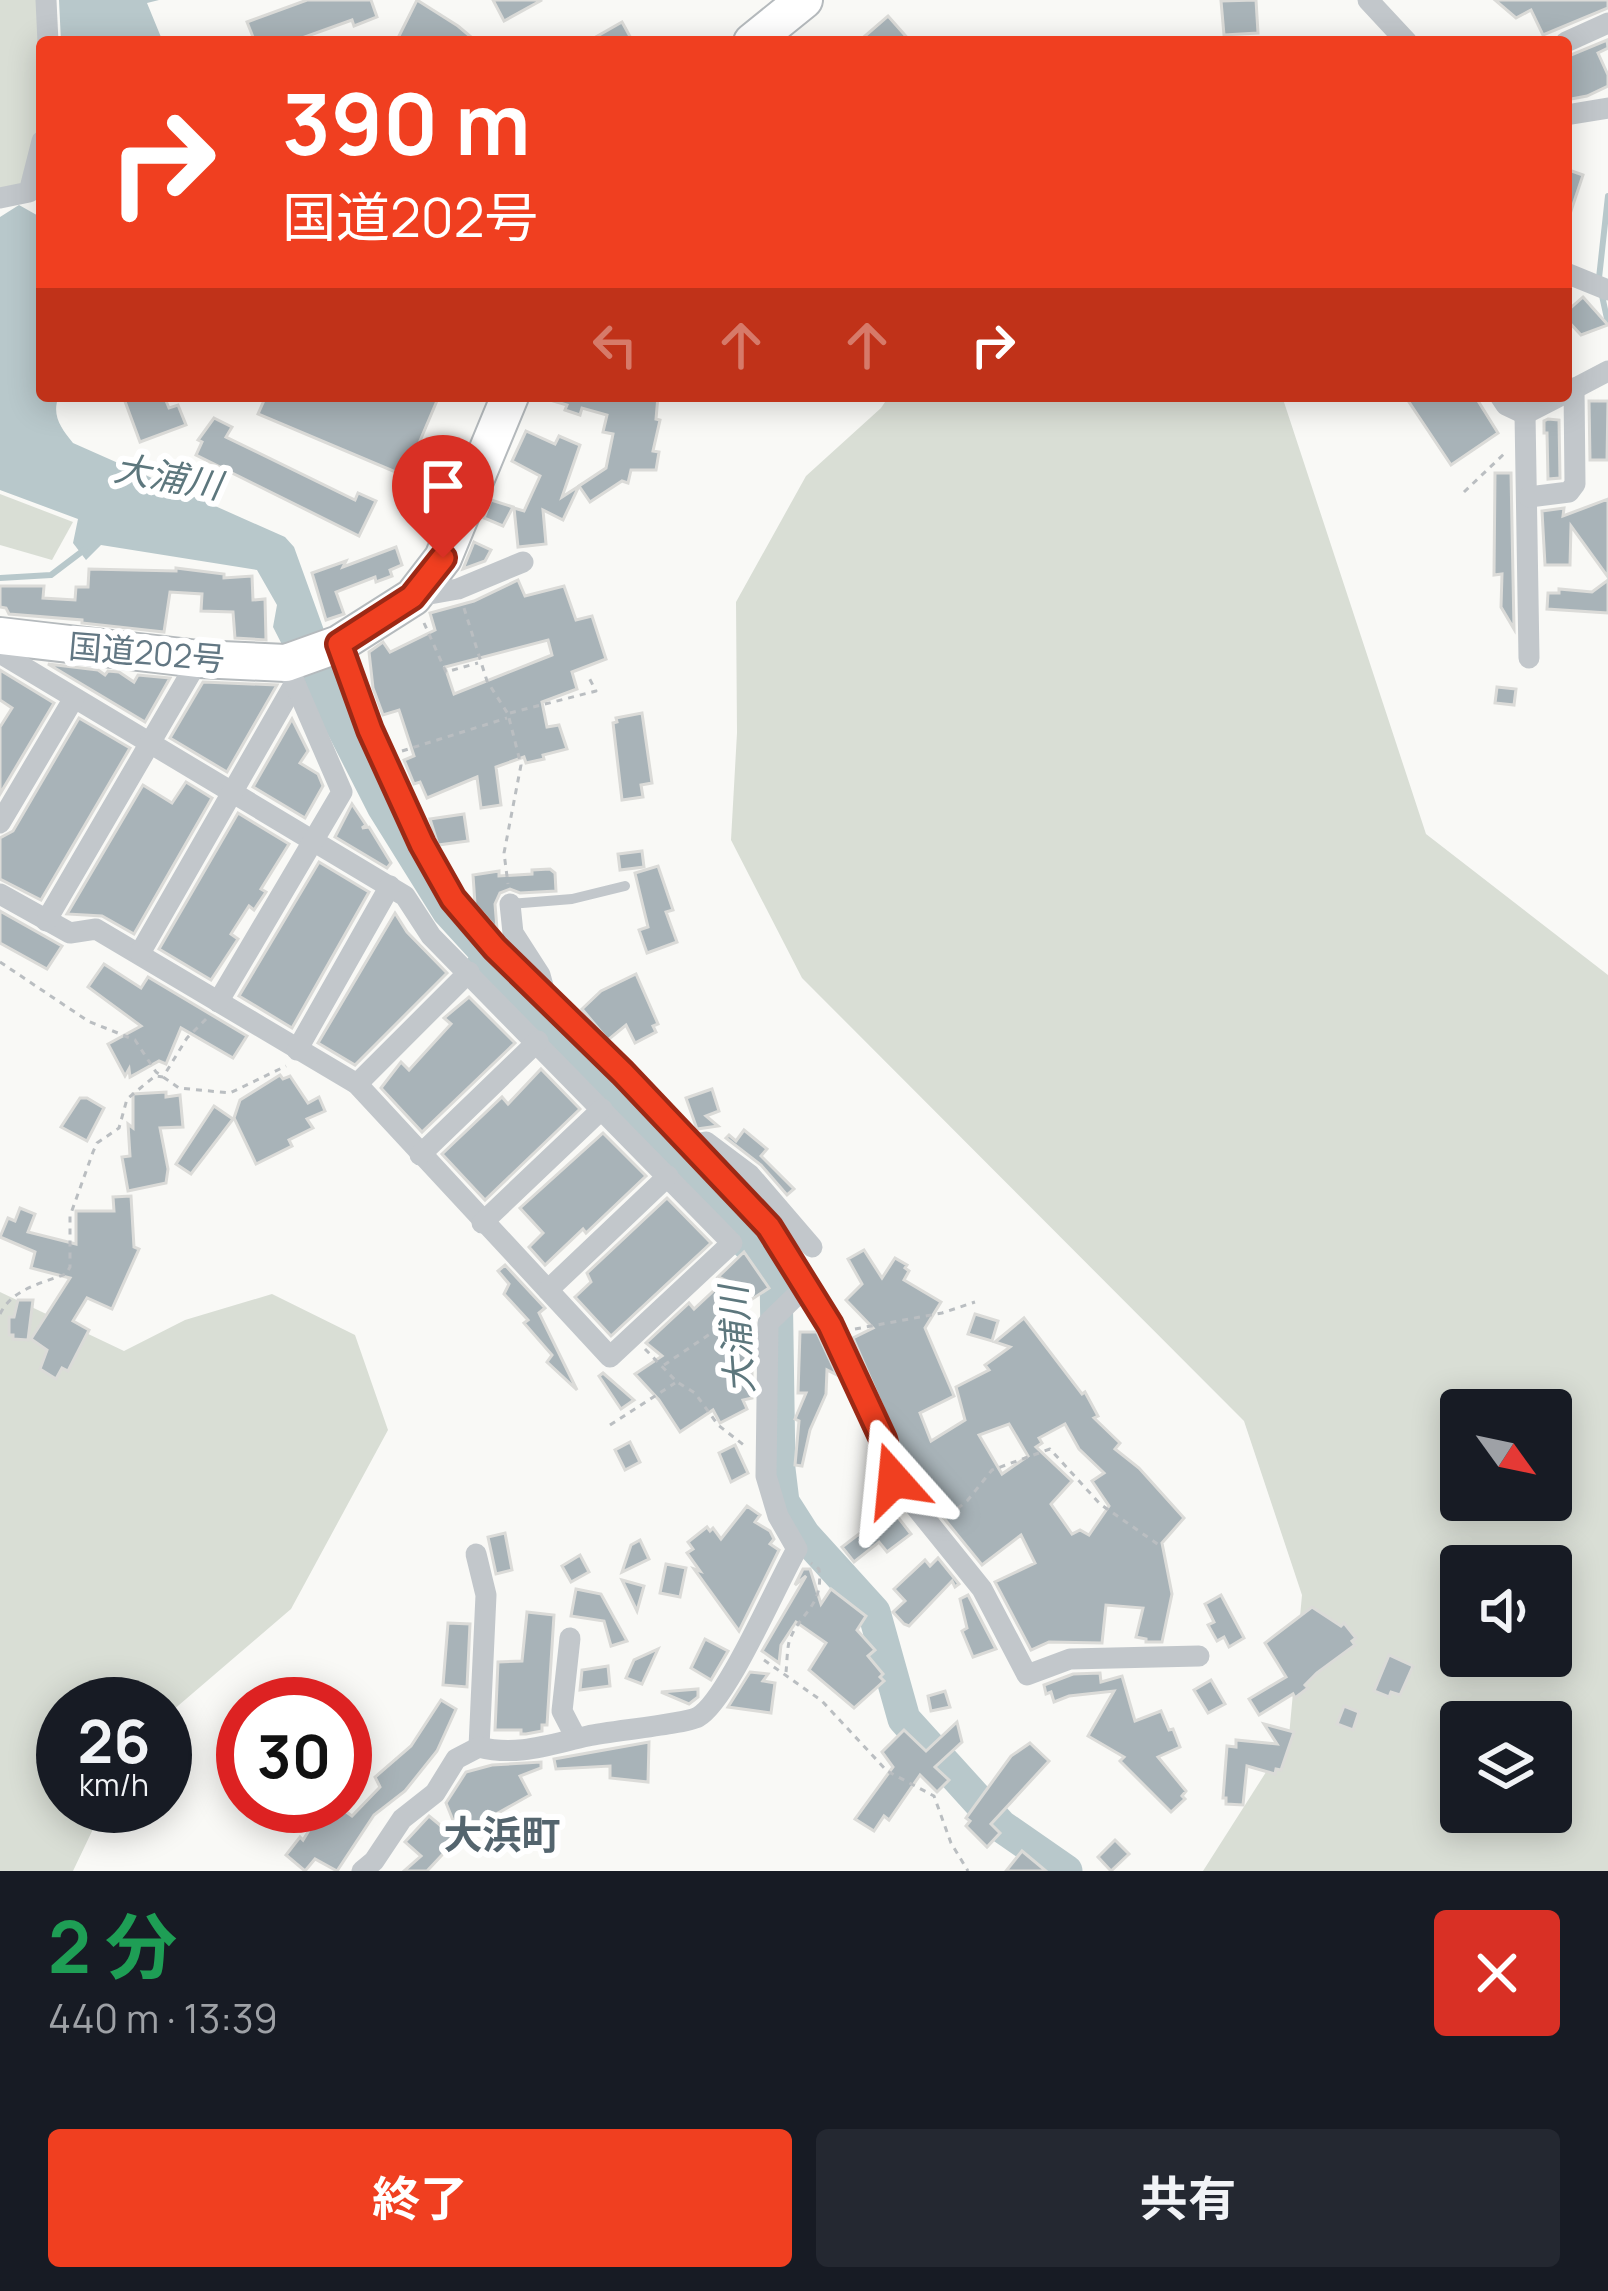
<!DOCTYPE html>
<html lang="ja">
<meta charset="utf-8">
<style>
body{margin:0;font-family:Manrope,"Noto Sans JP",sans-serif;background:#242831;color:#f1f3f6;height:100vh;display:flex;flex-direction:column;font-size:45px;white-space:nowrap}
*{box-sizing:border-box;margin:0}
p{font-size:39px;color:#9ea1a6}
.icon{flex:none;width:66px;height:66px;fill:none;stroke:currentColor;stroke-width:2;stroke-linecap:round;stroke-linejoin:round}
.map{position:relative;height:1871px;overflow:hidden}
.panel{display:flex;flex-direction:column;background:#171b24;flex:1}
.panel>*{flex:none}
.hud{position:absolute;left:36px;top:36px;width:1536px;height:366px;border-radius:12px;box-shadow:0 6px 30px #0003;background:#f03f20;color:#fff;overflow:hidden}
.needle{width:78px;rotate:123deg}
.fabs{position:absolute;left:1440px;top:1389px;display:grid;gap:24px}
.fabs a{display:grid;place-items:center;width:132px;height:132px;border-radius:12px;background:#171b24;box-shadow:0 6px 30px #0003;font-size:60px}
.speed{position:absolute;left:36px;top:1677px;display:flex;gap:24px;font-size:60px;font-weight:700;text-align:center}
.speed>*{display:grid;place-content:center;width:156px;height:156px;border-radius:50%;background:#171b24;box-shadow:0 6px 30px #0003;line-height:1}
.speed small{font-size:30px;font-weight:400}
.speed .limit{border:18px solid #d22;background:#fff;color:#111}
.pin{position:absolute;display:grid;place-items:center;width:102px;height:102px;color:#fff;margin:-123px -51px;border-radius:50% 50% 50% 0;rotate:-45deg;box-shadow:0 0 12px #0007}
.pin .icon{rotate:45deg}
.me{position:absolute;width:132px;margin:-66px;rotate:342deg;stroke-linejoin:round;filter:drop-shadow(0 0 9px #0008)}
.turn{display:flex;align-items:center;gap:42px;height:252px;padding:0 48px;font-size:54px}
.turn .icon{width:156px;height:156px;stroke-width:2.5}
.turn b{display:block;font-size:84px;line-height:102px}
.lanes{display:flex;align-items:center;height:114px;padding:0 48px;background:#0003;justify-content:center;gap:60px;direction:ltr}
.lanes .off{opacity:.35}
.round{display:grid;place-items:center;flex:none;width:126px;height:126px;border-radius:12px;background:#242831}
.headline{display:flex;align-items:center;justify-content:space-between;height:204px;padding:0 48px}
h1{font-size:72px;font-weight:700;line-height:90px;color:#1e9e55}
.button{display:flex;gap:24px;margin-top:auto;padding:24px 48px}
.button a{flex:1;height:138px;border-radius:12px;background:#f03f20;color:#fff;font-size:48px;font-weight:700;line-height:138px;text-align:center}
.button a+a{background:#242831;color:#f1f3f6}
.map>svg:first-child{display:block}
.green{fill:#d9ded5;fill-rule:evenodd}
.water{fill:#b8c8cb}
.lines{fill:none;stroke-linecap:round;stroke-linejoin:round}
.stream{stroke:#b8c8cb;stroke-width:6}
.river{stroke:#b8c8cb;stroke-width:33}
.building{fill:#a8b3b8;stroke:#dbdbd8;stroke-width:3;fill-rule:evenodd}
.trunk-casing{stroke:#b5babd;stroke-width:40}
.path{stroke:#babec1;stroke-width:3;stroke-dasharray:6 6;stroke-linecap:butt}
.service{stroke:#c2c7cb;stroke-width:10}
.minor{stroke:#c2c7cb;stroke-width:21}
.trunk{stroke:#fff;stroke-width:36}
.route-casing{stroke:#9c2915;stroke-width:30}
.route{stroke:#f03f20;stroke-width:21}
.labels{text-anchor:middle;dominant-baseline:central;stroke-width:12;stroke-linejoin:round;paint-order:stroke}
.street-label{font-size:33px;fill:#627783;stroke:#fff}
.water-label{font-size:36px;font-style:italic;fill:#5d777d;stroke:#fff}
.quarter-label{font-size:39px;font-weight:bold;fill:#54656e;stroke:#fff}
</style>
<div class="map">
<svg width="1608" height="1871" viewBox="0 0 1608 1871">
<rect width="100%" height="100%" fill="#f9f9f6"/>
<g class="green">
<path d="M 0,0 L 38,0 C 42,41 49,142 27,177 C 22,186 8,195 0,202 Z"/>
<path d="M 889,396 L 1282,396 L 1426,834 L 1608,975 L 1608,1871 L 1203,1871 L 1289,1736 L 1302,1595 L 1244,1421 L 802,978 L 731,840 L 737,733 L 736,602 L 806,476 L 881,408 ZM 1461,1410 L 1551,1410 L 1551,1500 L 1461,1500 ZM 1461,1566 L 1551,1566 L 1551,1656 L 1461,1656 ZM 1461,1722 L 1551,1722 L 1551,1812 L 1461,1812 Z"/>
<polygon points="0,494 73,522 52,560 0,545"/>
<polygon points="0,1292 124,1351 185,1320 272,1294 355,1335 388,1430 291,1609 165,1717 165,1704 63,1704 63,1806 104,1806 73,1871 0,1871"/>
</g>
<g class="water">
<polygon points="59,0 159,0 147,3 163,42 61,42"/>
<path d="M 19,205 L 42,218 L 42,396 L 59,396 C 51,415 61,428 73,443 L 285,537 L 294,547 L 372,763 L 414,842 L 524,986 L 510,1003 L 435,921 L 369,815 L 273,627 L 277,605 L 257,570 L 101,545 L 86,560 L 73,543 L 78,519 L 0,490 L 0,217 Z"/>
</g>
<g class="lines">
<g class="stream">
<polyline points="1599,278 1608,196"/>
<polyline points="1601,291 1608,323"/>
<polyline points="0,578 51,575 84,550"/>
</g>
<polyline class="river" points="481,968 776,1273 779,1469 783,1502 804,1535 874,1612 904,1719 1001,1826 1066,1871"/>
</g>
<g class="building">
<polygon points="307,0 371,0 377,17 354,26 352,20 291,42 255,42 247,22"/>
<polygon points="417,0 458,26 477,42 396,42"/>
<polygon points="493,0 542,0 504,21"/>
<polygon points="1256,0 1258,33 1224,35 1221,1"/>
<polygon points="1495,0 1608,0 1608,8 1543,35 1531,10 1516,18"/>
<polygon points="888,16 911,42 858,42"/>
<polygon points="622,22 633,42 587,42"/>
<polygon points="1607,40 1608,48 1598,53 1608,75 1608,86 1587,96 1566,100 1566,57"/>
<polygon points="1566,169 1583,175 1567,223 1566,223"/>
<polygon points="1583,297 1608,325 1581,335 1566,319 1566,312"/>
<polygon points="123,396 164,396 169,408 178,405 186,425 140,442"/>
<polygon points="266,396 439,396 405,476 258,414"/>
<polygon points="554,396 658,396 656,419 660,420 653,451 659,452 656,470 631,470 628,483 622,481 590,502 579,486 606,468 613,434 603,432 607,415 582,408 580,415 565,410 567,405 553,401"/>
<polygon points="1405,396 1475,396 1498,433 1451,465"/>
<polygon points="1589,401 1608,401 1607,460 1590,460"/>
<polygon points="214,418 232,427 226,437 355,500 358,493 376,501 359,536 196,455 202,442 198,440"/>
<polygon points="1548,419 1559,420 1560,478 1548,479 1547,433 1544,433 1544,421"/>
<polygon points="526,431 555,444 559,436 580,445 562,497 579,486 563,520 543,510 546,544 518,547 514,508 524,511 540,476 512,461"/>
<polygon points="1495,473 1511,473 1514,629 1501,607 1502,574 1494,575"/>
<polygon points="1608,499 1608,577 1571,526 1570,565 1545,565 1542,511 1564,508 1563,516"/>
<polygon points="491,500 513,507 503,526 484,518"/>
<polygon points="474,542 491,550 485,561 463,569"/>
<polygon points="396,547 402,565 390,570 392,576 376,582 375,577 336,592 344,614 326,620 312,573 346,561 343,567"/>
<polygon points="176,568 224,574 224,578 252,576 253,600 265,599 266,640 235,638 233,612 201,611 202,594 170,592 164,632 82,623 82,620 9,614 6,608 0,607 0,586 44,586 43,598 75,600 76,587 88,587 89,569 176,571"/>
<path d="M 518,580 L 525,596 L 564,586 L 576,620 L 592,616 L 606,659 L 572,672 L 577,689 L 542,702 L 547,727 L 559,725 L 567,749 L 543,755 L 544,759 L 526,763 L 524,757 L 496,767 L 501,805 L 481,808 L 477,777 L 427,798 L 420,782 L 414,784 L 404,760 L 414,756 L 399,710 L 383,715 L 373,688 L 369,652 L 383,642 L 390,652 L 435,630 L 430,613 L 474,601 ZM 548,640 L 552,655 L 454,694 L 445,667 Z"/>
<polygon points="1608,580 1608,613 1547,609 1548,593 1559,593 1559,589 1592,592"/>
<polygon points="48,664 98,670 105,675 108,671 119,672 134,682 138,675 170,678 145,722"/>
<polygon points="0,670 54,703 0,794 0,727 12,708 0,700"/>
<polygon points="203,682 277,685 227,772 170,738"/>
<polygon points="1497,687 1516,689 1514,705 1495,703"/>
<polygon points="642,713 652,783 641,785 643,797 622,800 613,723 617,722 616,718"/>
<polygon points="79,718 130,748 41,900 0,879 0,838 13,831"/>
<polygon points="292,719 308,751 300,763 318,774 323,786 305,818 253,787"/>
<polygon points="186,782 212,798 134,934 102,916 67,914 143,785 172,803"/>
<polygon points="352,804 366,825 362,828 369,827 391,863 387,868 335,837"/>
<polygon points="238,813 289,844 261,889 266,892 254,910 249,906 231,934 238,939 211,980 159,949"/>
<polygon points="464,814 468,841 438,845 430,819"/>
<polygon points="642,851 644,867 620,870 618,854"/>
<polygon points="319,862 369,892 292,1028 239,996"/>
<polygon points="658,866 673,910 666,912 677,942 647,953 639,930 648,927 635,873"/>
<polygon points="550,869 555,873 556,891 520,893 510,889 500,893 495,904 497,929 475,904 473,875 499,871 499,876 532,874 532,870"/>
<polygon points="0,911 62,946 47,969 0,943"/>
<polygon points="395,913 407,932 447,973 355,1065 318,1043"/>
<polygon points="104,964 141,988 148,977 247,1036 233,1058 181,1028 166,1064 159,1061 130,1077 129,1069 125,1076 108,1044 141,1026 88,987"/>
<polygon points="636,974 658,1024 653,1026 656,1032 635,1043 626,1025 608,1040 582,1009 601,991"/>
<polygon points="469,997 515,1043 422,1132 381,1088 401,1062 409,1070 451,1024 444,1018"/>
<polygon points="541,1069 580,1109 485,1200 442,1154 502,1097 508,1104"/>
<polygon points="280,1075 283,1079 290,1076 308,1103 319,1097 325,1111 307,1119 313,1128 289,1140 292,1146 256,1164 234,1118 240,1100"/>
<polygon points="712,1089 719,1111 706,1116 718,1126 697,1129 686,1098"/>
<polygon points="166,1092 166,1097 180,1095 183,1127 160,1128 168,1169 166,1183 128,1191 122,1157 130,1156 128,1124 133,1128 133,1094"/>
<polygon points="80,1098 87,1098 104,1108 87,1141 61,1127"/>
<polygon points="214,1106 233,1119 191,1174 176,1164"/>
<polygon points="744,1130 767,1149 761,1156 794,1189 787,1195 761,1165 726,1138 729,1135 736,1141"/>
<polygon points="603,1133 646,1176 586,1233 583,1229 545,1265 529,1247 543,1233 520,1208"/>
<polygon points="131,1196 134,1247 139,1249 112,1309 87,1298 73,1321 89,1330 68,1371 62,1368 56,1379 40,1369 47,1350 31,1339 70,1278 31,1268 35,1252 0,1237 8,1218 15,1221 20,1208 35,1214 28,1232 76,1244 76,1211 114,1211 113,1197"/>
<polygon points="667,1198 711,1243 611,1336 575,1297 591,1282 587,1273"/>
<path d="M 864,1250 L 882,1278 L 895,1258 L 907,1265 L 905,1268 L 909,1271 L 904,1280 L 941,1302 L 925,1328 L 954,1396 L 920,1413 L 931,1441 L 965,1420 L 956,1387 L 989,1370 L 985,1365 L 1010,1347 L 995,1342 L 1024,1318 L 1082,1394 L 1085,1392 L 1098,1416 L 1094,1418 L 1120,1443 L 1115,1449 L 1139,1468 L 1184,1518 L 1162,1543 L 1172,1594 L 1162,1642 L 1146,1642 L 1146,1639 L 1136,1637 L 1143,1608 L 1106,1605 L 1102,1643 L 1049,1642 L 1031,1650 L 995,1582 L 1035,1563 L 1021,1535 L 982,1565 L 916,1484 L 853,1338 L 873,1328 L 846,1300 L 862,1284 L 848,1259 ZM 1009,1424 L 1028,1456 L 1002,1474 L 979,1435 ZM 1065,1424 L 1079,1449 L 1104,1473 L 1092,1481 L 1109,1506 L 1089,1535 L 1080,1530 L 1072,1534 L 1051,1504 L 1072,1481 L 1036,1447 L 1042,1443 L 1039,1438 Z"/>
<polygon points="744,1252 769,1288 737,1309 753,1341 744,1347 752,1364 752,1398 743,1400 747,1409 720,1423 713,1410 680,1432 659,1400 635,1374 662,1356 646,1343 689,1303 694,1309 725,1280 718,1277"/>
<polygon points="505,1265 545,1308 539,1313 577,1390 547,1362 552,1355 524,1323 528,1320 504,1294 509,1284 498,1271"/>
<polygon points="18,1300 33,1300 28,1340 13,1339 13,1335 9,1335 9,1317 14,1317"/>
<polygon points="975,1314 998,1321 992,1341 968,1334"/>
<polygon points="800,1332 817,1332 837,1375 827,1370 826,1394 810,1430 802,1466 795,1465 799,1421 795,1419 806,1393 798,1393"/>
<polygon points="603,1373 634,1400 621,1409 599,1376"/>
<polygon points="630,1442 640,1462 625,1470 615,1450"/>
<polygon points="735,1445 748,1473 731,1482 719,1453"/>
<polygon points="747,1506 760,1515 755,1522 770,1531 774,1539 770,1544 779,1550 739,1631 694,1569 700,1571 687,1553 693,1549 688,1542 707,1527 710,1531 713,1528 721,1539"/>
<polygon points="897,1516 911,1534 887,1552 879,1542 854,1562 842,1547 859,1534 862,1537"/>
<polygon points="505,1533 512,1570 496,1574 488,1537"/>
<polygon points="640,1540 649,1559 622,1572 631,1545"/>
<polygon points="580,1555 589,1572 571,1582 562,1566"/>
<polygon points="938,1558 959,1584 955,1587 952,1581 909,1626 904,1624 893,1612 905,1601 894,1589 925,1560 930,1566"/>
<polygon points="666,1564 686,1568 680,1597 660,1593"/>
<polygon points="803,1569 810,1569 821,1604 831,1589 866,1616 857,1630 875,1650 868,1656 883,1674 880,1677 884,1681 854,1708 809,1670 826,1643 796,1622 781,1645 779,1663 762,1651 806,1576 795,1585"/>
<polygon points="622,1580 644,1586 637,1611"/>
<polygon points="576,1589 601,1594 627,1641 611,1646 604,1621 571,1616"/>
<polygon points="968,1595 996,1649 973,1657 962,1631 967,1628 960,1599"/>
<polygon points="1221,1595 1244,1638 1229,1647 1224,1637 1217,1641 1208,1625 1214,1622 1205,1604"/>
<polygon points="1312,1607 1341,1626 1344,1623 1356,1638 1352,1641 1355,1645 1317,1673 1305,1685 1308,1688 1295,1698 1293,1694 1259,1715 1249,1699 1286,1677 1265,1643"/>
<polygon points="527,1612 554,1615 547,1725 542,1725 542,1731 526,1734 521,1734 521,1730 495,1730 498,1662 522,1661"/>
<polygon points="448,1623 470,1624 467,1687 443,1685"/>
<polygon points="705,1639 728,1651 711,1680 691,1668"/>
<polygon points="658,1649 642,1684 626,1678 634,1660"/>
<polygon points="1389,1655 1413,1666 1400,1695 1391,1692 1389,1697 1374,1691"/>
<polygon points="608,1666 610,1686 580,1690 582,1670"/>
<polygon points="750,1672 768,1674 763,1681 775,1683 771,1713 728,1707"/>
<polygon points="1100,1673 1101,1682 1122,1676 1135,1721 1161,1711 1169,1730 1173,1729 1180,1747 1158,1757 1186,1791 1182,1796 1185,1799 1171,1812 1120,1761 1124,1757 1088,1736 1114,1691 1069,1696 1054,1702 1051,1692 1046,1694 1044,1685 1073,1674"/>
<polygon points="1211,1680 1225,1704 1208,1713 1194,1690"/>
<polygon points="698,1689 698,1697 689,1704 661,1692"/>
<polygon points="945,1691 950,1707 931,1711 928,1696"/>
<polygon points="441,1700 456,1709 437,1751 405,1791 374,1815 337,1871 315,1859 305,1871 286,1855 300,1837 303,1840 324,1806 338,1806 352,1816 380,1787 375,1777 411,1746"/>
<polygon points="1344,1706 1359,1712 1353,1730 1337,1724"/>
<polygon points="957,1722 962,1742 935,1767 949,1780 937,1792 920,1775 889,1820 884,1816 874,1831 855,1819 893,1767 882,1752 904,1730 926,1751"/>
<polygon points="1264,1724 1294,1732 1281,1770 1276,1769 1275,1774 1247,1766 1243,1805 1226,1804 1226,1798 1223,1798 1227,1746 1236,1747 1236,1740 1277,1744"/>
<polygon points="649,1742 648,1782 610,1778 610,1766 556,1769 554,1759"/>
<polygon points="1030,1743 1049,1761 991,1824 1000,1833 987,1847 966,1826 970,1821 966,1818 1011,1756"/>
<polygon points="541,1762 541,1768 520,1776 530,1795 459,1835 446,1803 466,1772 492,1765"/>
<polygon points="429,1816 457,1839 427,1871 404,1871 421,1856 405,1842"/>
<polygon points="1115,1840 1129,1854 1111,1871 1098,1857"/>
<polygon points="1022,1851 1046,1871 1006,1871"/>
</g>
<g class="lines">
<g class="trunk-casing">
<g id="trunk">
<polyline points="752,42 804,0"/>
<polyline points="0,636 199,659 286,663 339,644 413,597 443,558 510,396"/>
</g>
</g>
<g class="path">
<polyline points="1464,492 1505,453"/>
<polyline points="464,608 487,681 508,714 521,765 504,853 508,884"/>
<polyline points="424,623 446,672 478,663"/>
<polyline points="510,713 596,691 587,674"/>
<polyline points="402,751 507,718"/>
<polyline points="0,962 88,1021 135,1040 156,1072 179,1088 230,1093 286,1066"/>
<polyline points="718,1283 746,1309"/>
<path d="M 0,1314 C 12,1289 42,1283 66,1274 L 70,1267 L 70,1216 L 93,1152 L 97,1143 L 119,1128 L 127,1099 L 155,1076 L 163,1077 L 187,1038 L 207,1018"/>
<polyline points="855,1329 942,1313 975,1302"/>
<polyline points="645,1349 677,1382 695,1393 718,1425 745,1446"/>
<polyline points="664,1365 747,1309"/>
<polyline points="610,1425 675,1383"/>
<polyline points="948,1516 967,1501 992,1470 1050,1449 1100,1504 1159,1545"/>
<polyline points="764,1660 822,1701 887,1771 934,1796 951,1843 968,1871"/>
<path d="M 786,1672 C 787,1663 787,1651 789,1642 C 799,1612 824,1608 819,1569 L 811,1563"/>
</g>
<polyline class="service" points="510,904 572,899 625,886"/>
<g class="minor">
<polyline points="46,0 48,42"/>
<polyline points="1368,0 1407,42"/>
<polyline points="1566,42 1608,23"/>
<polyline points="1566,115 1608,108"/>
<polyline points="0,198 29,192 42,141"/>
<polyline points="1566,273 1608,290"/>
<polyline points="1566,393 1608,371"/>
<polyline points="1500,396 1506,405 1525,414 1560,396"/>
<polyline points="1525,414 1529,658"/>
<polyline points="1529,497 1569,492 1575,484 1574,388"/>
<polyline points="413,597 458,589 523,562"/>
<path d="M 339,644 C 375,728 399,824 454,900 C 479,936 512,967 543,997"/>
<polyline points="0,653 405,896 431,936 732,1243 610,1357 357,1084 96,929 70,933 0,894"/>
<polyline points="0,823 74,698"/>
<polyline points="510,904 513,933 540,975 547,1001 691,1145 706,1142 750,1175 812,1247"/>
<polyline points="46,921 199,659"/>
<polyline points="140,953 295,683"/>
<polyline points="218,1002 342,792 286,663"/>
<polyline points="297,1050 390,886"/>
<polyline points="357,1084 469,972"/>
<polyline points="691,1145 769,1227 788,1257 830,1325 883,1439 894,1480 982,1589 1027,1675 1070,1659 1199,1656"/>
<polyline points="420,1155 538,1041"/>
<polyline points="482,1223 602,1109"/>
<polyline points="548,1290 668,1176"/>
<polyline points="476,1554 486,1595 479,1747"/>
<polyline points="570,1638 562,1711 576,1738"/>
<path d="M 362,1871 L 374,1861 L 402,1819 L 435,1793 L 456,1759 L 479,1747 C 517,1757 551,1744 588,1736 C 610,1731 685,1724 698,1717 C 727,1701 777,1583 797,1549 L 778,1516 L 766,1476 L 768,1323 L 804,1288"/>
</g>
<use href="#trunk" class="trunk"/>
</g>
<g class="lines">
<g class="route-casing">
<polyline id="route" points="443,558 412,597 339,644 370,730 422,844 453,899 495,948 623,1073 769,1227 830,1325 883,1439 894,1480"/>
</g>
<use href="#route" class="route"/>
</g>
<g class="labels">
<g class="street-label">
<text transform="translate(147 652) rotate(5)">国道202号</text>
</g>
<g class="water-label">
<text transform="translate(168 476) rotate(10)">大浦川</text>
<text transform="translate(736 1340) rotate(-94)">大浦川</text>
</g>
<g class="quarter-label">
<text x="502" y="1834">大浜町</text>
</g>
</g>
</svg>
<div class="fabs">
<a><svg class="needle" viewBox="-14 -14 28 28"><path d="M0-13l5 13h-10z" fill="#e53935"/><path d="M0 13l5-13h-10z" fill="#9ea1a6"/></svg></a>
<a><svg class="icon" aria-label="sound" viewBox="0 0 24 24"><path d="M4 9h4l5-4v14l-5-4H4zM17 9q2 3 0 6"/></svg></a>
<a><svg class="icon" aria-label="layers" viewBox="0 0 24 24"><path d="M12 4l9 5-9 5-9-5zM3 14l9 5 9-5"/></svg></a>
</div>
<div class="speed"><div>26<small>km/h</small></div><div class="limit">30</div></div>
<div class="pin" style="left:443px;top:558px;background:#d93025"><svg class="icon" aria-label="arrive" viewBox="0 0 24 24"><path d="M6 21V4h12l-3 4 3 4H6"/></svg></div>
<svg class="me" style="left:894px;top:1480px" viewBox="-20 -20 40 40"><path d="M0-17L14 15 0 8-14 15z" fill="#f03f20" stroke="#fff" stroke-width="4"/></svg>
<div class="hud">
<div class="turn"><svg class="icon" aria-label="right" viewBox="0 0 24 24"><path d="M7 20v-9h11M14 6l5 5-5 5"/></svg><div><b>390 m</b>国道202号</div></div>
<div class="lanes"><svg class="icon off" aria-label="left" viewBox="0 0 24 24"><path d="M17 20v-9H6M10 6l-5 5 5 5"/></svg><svg class="icon off" aria-label="ahead" viewBox="0 0 24 24"><path d="M12 20V5M6 11l6-6 6 6"/></svg><svg class="icon off" aria-label="ahead" viewBox="0 0 24 24"><path d="M12 20V5M6 11l6-6 6 6"/></svg><svg class="icon" aria-label="right" viewBox="0 0 24 24"><path d="M7 20v-9h11M14 6l5 5-5 5"/></svg></div>
</div>
</div>
<section class="panel">
<div class="headline"><div><h1>2 分</h1><p>440 m · 13:39</p></div><a class="round" style="background:#d93025;color:#fff"><svg class="icon" aria-label="close" viewBox="0 0 24 24"><path d="M6 6l12 12M18 6L6 18"/></svg></a></div>
<div class="button"><a>終了</a><a>共有</a></div>
</section>
